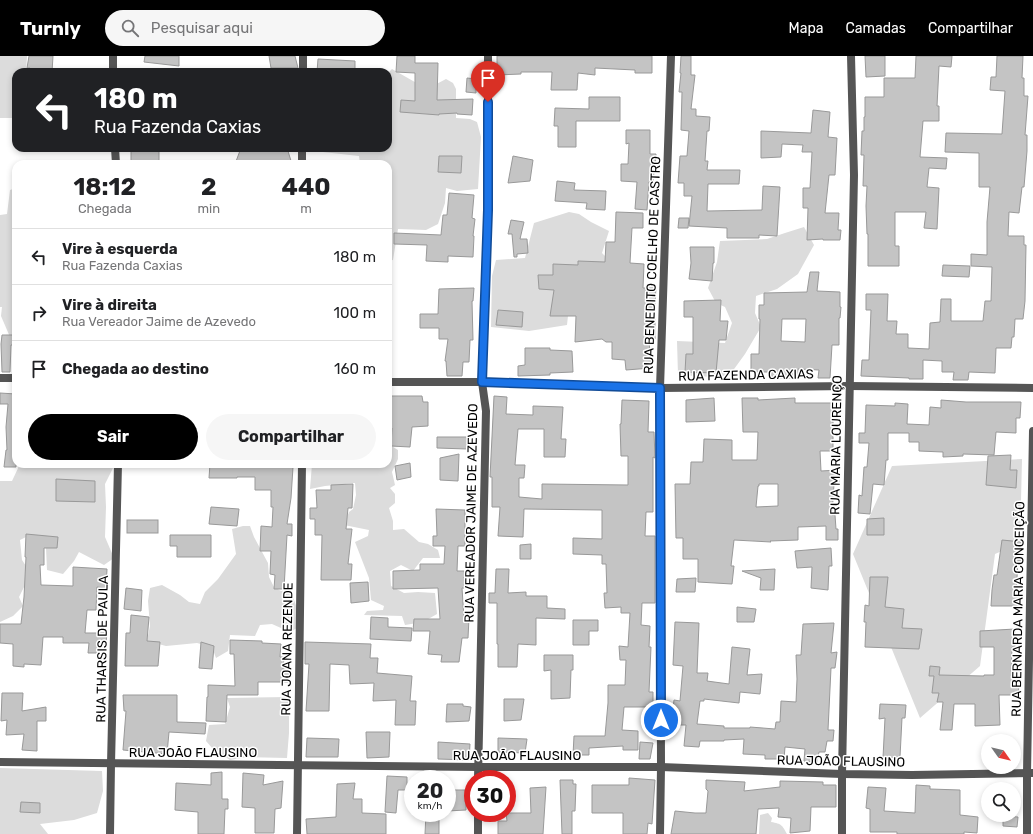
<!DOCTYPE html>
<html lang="pt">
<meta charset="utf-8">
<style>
body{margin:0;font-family:Rubik,sans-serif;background:#f6f6f6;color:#202124;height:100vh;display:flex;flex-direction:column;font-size:15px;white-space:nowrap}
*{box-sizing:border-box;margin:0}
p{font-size:13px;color:#757577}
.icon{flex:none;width:22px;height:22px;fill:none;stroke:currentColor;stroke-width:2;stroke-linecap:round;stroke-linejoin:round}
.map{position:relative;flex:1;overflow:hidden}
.sheet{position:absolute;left:12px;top:104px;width:380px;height:308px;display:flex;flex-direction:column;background:#fff;border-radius:12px;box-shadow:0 2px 6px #0003}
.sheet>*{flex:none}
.top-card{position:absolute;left:12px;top:12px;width:380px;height:84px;border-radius:12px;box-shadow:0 2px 6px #0003;background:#202124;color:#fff;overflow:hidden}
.needle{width:26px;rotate:124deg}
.controls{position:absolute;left:981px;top:678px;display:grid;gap:8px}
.controls a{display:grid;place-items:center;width:40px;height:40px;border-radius:50%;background:#fff;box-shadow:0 2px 6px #0003;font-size:20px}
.speed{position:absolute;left:404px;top:714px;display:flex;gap:8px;font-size:20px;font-weight:700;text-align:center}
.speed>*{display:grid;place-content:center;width:52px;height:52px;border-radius:50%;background:#fff;box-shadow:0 2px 6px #0003;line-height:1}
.speed small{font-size:10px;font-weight:400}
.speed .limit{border:6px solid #d22;background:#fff;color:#111}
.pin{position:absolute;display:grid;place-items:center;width:34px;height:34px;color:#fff;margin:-41px -17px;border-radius:50% 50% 50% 0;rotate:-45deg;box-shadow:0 0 4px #0007}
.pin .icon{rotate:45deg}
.me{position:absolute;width:44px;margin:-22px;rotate:0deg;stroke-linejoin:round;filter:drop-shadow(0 0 3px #0008)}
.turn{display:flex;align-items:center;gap:14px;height:84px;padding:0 16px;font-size:18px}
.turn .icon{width:52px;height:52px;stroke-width:2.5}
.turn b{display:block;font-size:28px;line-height:34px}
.eta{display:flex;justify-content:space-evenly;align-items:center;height:68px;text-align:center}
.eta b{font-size:24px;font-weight:700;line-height:28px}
.button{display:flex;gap:8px;margin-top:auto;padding:8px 16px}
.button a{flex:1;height:46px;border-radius:24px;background:#000;color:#fff;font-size:16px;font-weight:700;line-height:46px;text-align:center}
.button a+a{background:#f6f6f6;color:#202124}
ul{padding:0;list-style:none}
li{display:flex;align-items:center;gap:12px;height:56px;padding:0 16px;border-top:1px solid #e0e0e0}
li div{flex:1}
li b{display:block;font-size:15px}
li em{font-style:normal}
header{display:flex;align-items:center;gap:24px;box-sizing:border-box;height:56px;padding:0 20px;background:#000;color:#fff}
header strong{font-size:19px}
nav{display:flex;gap:22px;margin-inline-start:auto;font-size:14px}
.search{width:280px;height:36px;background:#f6f6f6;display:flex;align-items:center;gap:10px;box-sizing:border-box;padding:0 14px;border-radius:22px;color:#757577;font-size:15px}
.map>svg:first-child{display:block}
.green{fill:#dcdcdc}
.building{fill:#c4c4c4;stroke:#999;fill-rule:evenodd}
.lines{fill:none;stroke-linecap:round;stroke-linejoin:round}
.street{stroke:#555;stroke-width:8}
.route-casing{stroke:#114b97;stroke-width:10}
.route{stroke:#1a73e8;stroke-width:7}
.labels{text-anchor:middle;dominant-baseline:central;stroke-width:3;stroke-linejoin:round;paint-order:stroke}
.street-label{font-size:13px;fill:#000;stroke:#fff}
</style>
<header>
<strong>Turnly</strong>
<div class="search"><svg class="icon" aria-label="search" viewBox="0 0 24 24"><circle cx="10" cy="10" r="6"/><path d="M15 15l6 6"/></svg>Pesquisar aqui</div>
<nav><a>Mapa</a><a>Camadas</a><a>Compartilhar</a></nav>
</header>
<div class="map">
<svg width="1033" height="778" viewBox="0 0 1033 778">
<rect width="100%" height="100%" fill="#fff"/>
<g class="green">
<polygon points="0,0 27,0 26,16 16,16 16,62 0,62"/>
<polygon points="392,13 427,33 446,23 453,27 456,33 456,62 470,63 477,66 481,81 478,133 457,135 446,132 445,147 438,168 426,174 398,173 393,204 388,205 388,108 360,108 359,100 314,95 309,92 388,92 388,17"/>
<polygon points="16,132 16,279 10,281 1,260 2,251 0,251 0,159 7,158 10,134"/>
<polygon points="569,156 579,158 591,166 609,175 602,197 611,206 571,232 567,269 529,275 491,271 492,220 496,204 525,202 534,167"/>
<polygon points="804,171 814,189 798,218 777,233 756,240 755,257 761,271 745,298 729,320 713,321 678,319 677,285 725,287 732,267 725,251 716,247 708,232 717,206 720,185 767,183 785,177"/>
<polygon points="388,388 398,394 398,403 392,416 395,429 390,432 395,438 395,447 389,452 393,465 393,474 404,473 419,486 428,488 438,494 440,502 423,502 413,515 401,509 390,515 391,530 404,537 418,536 435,537 437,558 423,566 405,569 402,560 364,559 367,555 383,554 384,550 371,544 369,522 355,486 368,480 369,474 344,469 349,456 353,453 356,439 355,427 325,430 310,433 312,408 388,408"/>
<polygon points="1022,403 1020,487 995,498 980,610 920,662 853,498 892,410"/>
<polygon points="20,408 113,408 113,412 105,428 106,451 105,481 114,502 104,509 79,496 74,505 63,518 47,514 46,492 32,478 20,484 22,504 28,513 25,529 19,541 23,550 13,560 0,566 0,425 12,425"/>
<polygon points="243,470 250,470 254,481 268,507 269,521 274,531 281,535 290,533 297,552 297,572 290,576 272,568 260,569 255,580 230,579 228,595 216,602 212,591 197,587 166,590 147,585 150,570 148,545 150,532 162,529 180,539 189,546 200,548 205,536 218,523 236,498 232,473"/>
<polygon points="289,641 289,677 287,702 247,701 230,704 213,693 206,685 209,669 225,668 230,651 227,642"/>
<polygon points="0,712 102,715 103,735 97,757 74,764 40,768 48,778 0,778"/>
<path d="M 768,757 L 772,762 L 771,766 C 782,768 782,769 787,778 L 759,778 L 760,759 Z"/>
</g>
<g class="building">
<polygon points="29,0 53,0 52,16 30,16 30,12 27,12"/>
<polygon points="145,0 179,0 179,10 144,6"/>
<polygon points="269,0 295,0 298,12 271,12"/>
<polygon points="397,0 415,0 415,7 438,7 437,44 473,43 472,59 457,58 457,57 439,58 439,59 400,56 401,44 415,45 415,17 396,16"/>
<polygon points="497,0 652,0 652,17 635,17 635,14 595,12 595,19 578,17 577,34 551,34 552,16 521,16 521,18 497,19"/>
<polygon points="681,0 691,0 691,19 695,19 691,53 696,53 696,60 710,61 709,75 707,75 705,105 708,105 707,114 740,114 739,128 708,128 707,155 762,154 763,130 780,131 777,180 759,179 759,182 727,182 727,172 689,170 692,140 684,140 684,127 678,127 680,100 687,100 689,75 681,74 682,36 679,36 681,17 680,17"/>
<polygon points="865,0 885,0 885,20 866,21"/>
<polygon points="916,0 952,0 951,11 939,10 937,50 939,50 939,65 923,65 920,101 947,102 946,113 929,112 927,131 939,132 937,173 924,172 926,156 895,156 895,190 899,190 899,210 868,210 868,178 867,178 866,150 867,130 863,130 864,99 861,99 862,75 864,75 864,61 865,61 865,41 884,41 884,22 915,22"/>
<polygon points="997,0 1023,0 1022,22 1024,22 1024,40 1028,40 1025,79 1027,79 1027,95 1024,131 1022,131 1019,157 1009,156 1008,180 1024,180 1024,189 1026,189 1025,245 1023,263 1015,263 1014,281 1012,281 1011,292 996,292 995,317 969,316 968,324 953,324 954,316 942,316 942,305 923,304 923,323 909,323 909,322 861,320 862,304 869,304 871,254 866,254 866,238 888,238 887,265 897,265 896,278 908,278 908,292 929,293 930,267 940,266 941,243 951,243 951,265 983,265 985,245 991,245 992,211 971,210 971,198 987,199 987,166 990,131 979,131 979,97 945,96 946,77 1002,78 1005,35 990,34 991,21 996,21"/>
<polygon points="318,3 355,5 355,16 317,16"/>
<polygon points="467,22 476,23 476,37 466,36"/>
<polygon points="589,41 620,41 620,65 576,65 576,91 558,91 558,70 554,70 555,52 589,53"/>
<polygon points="813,54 830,56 828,81 837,82 835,119 829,119 825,157 839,157 838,174 841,174 840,184 823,184 823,183 807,184 808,152 803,152 803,132 810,132 812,96 802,96 803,89 782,88 781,101 761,102 761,75 811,77"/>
<polygon points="626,74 650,74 650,98 656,98 655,115 654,115 653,127 649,126 647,154 635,153 637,126 621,125 621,108 628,108 629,87 626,88"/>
<rect x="131" y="92" width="28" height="16"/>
<polygon points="241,92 287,92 292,108 235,108"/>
<polygon points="439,100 462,100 461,117 438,116"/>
<polygon points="513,100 533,104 530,125 508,127"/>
<polygon points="557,125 575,127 574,134 606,135 605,154 586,153 587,147 555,145"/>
<polygon points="449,137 474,139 472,162 475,163 473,180 474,180 473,201 448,200 448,206 426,205 427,189 394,188 394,177 441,179 443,159 447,159"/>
<polygon points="616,156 643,157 643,172 632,172 630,207 644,208 643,232 656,232 654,260 655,260 655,283 649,284 651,312 626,314 625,304 612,303 612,286 606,286 602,283 575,286 576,260 550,260 554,234 539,233 538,219 553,219 553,208 578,209 578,205 605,206 606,186 615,186"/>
<polygon points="679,162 689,162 688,172 678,172"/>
<polygon points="511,164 524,166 520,183 527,183 528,197 517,198 517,201 514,201 512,178 508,178"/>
<polygon points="690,191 714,191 714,207 713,207 712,225 689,223 691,207"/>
<polygon points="943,209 970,210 969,221 942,220"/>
<path d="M 810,216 L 819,216 L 817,235 L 840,236 L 840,251 L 841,251 L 840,262 L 839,262 L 839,289 L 832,289 L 830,322 L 818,322 L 819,314 L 798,313 L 798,322 L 772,322 L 771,316 L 751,316 L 751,298 L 759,298 L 760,263 L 759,263 L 759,249 L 764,249 L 764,237 L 807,236 ZM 782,263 L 806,263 L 805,286 L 781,285 Z"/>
<polygon points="474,232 473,245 472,245 473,284 470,284 469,306 463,306 462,320 447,320 446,305 445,305 448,283 439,283 439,272 420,272 420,258 438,258 439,233"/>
<polygon points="721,244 720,265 728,265 726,284 719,284 716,317 685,316 686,298 693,298 693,261 684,261 684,245"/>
<polygon points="498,254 523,256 522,271 496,269"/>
<polygon points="2,279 16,279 16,289 11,289 10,316 2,316 1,288"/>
<polygon points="525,292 550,292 550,294 572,295 573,316 550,317 550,319 518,320 518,310 525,309"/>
<polygon points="0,337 16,338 16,411 4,411 6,394 7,394 6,371 8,348 0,348"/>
<polygon points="388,340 422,340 423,346 428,346 428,370 412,371 410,391 391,390 392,372 388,372"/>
<polygon points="494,340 507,341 506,358 533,359 533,350 563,351 561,383 566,383 565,401 544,401 544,373 518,373 515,409 525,409 524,422 519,422 519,441 542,443 542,428 628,429 628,400 621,400 620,368 621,368 622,344 649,345 648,376 654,376 655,402 653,401 653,456 646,456 645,480 655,480 655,547 642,547 641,569 650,570 649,591 651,591 649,636 653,636 653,651 624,651 622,674 638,675 638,694 623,694 623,690 589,692 589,699 573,699 574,680 605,680 608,647 608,629 625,629 626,604 620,604 619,590 628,591 630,557 621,557 621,551 605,552 604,537 607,537 606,508 602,508 602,499 573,498 573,482 602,483 602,454 524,453 523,481 498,480 500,451 492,451 492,421 490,421"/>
<polygon points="714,342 715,365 686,366 686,344"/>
<path d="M 742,342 L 758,342 L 758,344 L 795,342 L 795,347 L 833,347 L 833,395 L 820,395 L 821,415 L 838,414 L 839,428 L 834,428 L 832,459 L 835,459 L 836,473 L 838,473 L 838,484 L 826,484 L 826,470 L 798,471 L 798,484 L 770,485 L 771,486 L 734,484 L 731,510 L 734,510 L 732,528 L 698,526 L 698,503 L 683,503 L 683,482 L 676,482 L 675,428 L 690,428 L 691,406 L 703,406 L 704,383 L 732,384 L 732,404 L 757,404 L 758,376 L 743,376 ZM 759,428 L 778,428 L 778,450 L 756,451 L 758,430 L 759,430 Z"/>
<polygon points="941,344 966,346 1021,346 1020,362 1016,362 1016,377 996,376 994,399 963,398 963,400 943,401 943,396 919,395 919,386 909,386 909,377 888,377 888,404 886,404 884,429 873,428 870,458 858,457 859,439 862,440 864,411 867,411 869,387 859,387 859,377 865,377 866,349 895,350 895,347 908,348 907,368 929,369 930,351 941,352"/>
<polygon points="437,381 467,381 467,393 437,392"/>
<polygon points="459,398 458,425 440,424 440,402"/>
<polygon points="1011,399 1010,414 1017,414 1016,432 986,429 988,400"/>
<polygon points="410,407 411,421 397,424 395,410"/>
<polygon points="210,408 277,408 277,410 293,411 291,442 287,468 292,468 292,480 287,479 284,533 274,533 275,519 270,518 271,495 260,495 261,470 272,471 273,451 271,451 271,434 255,434 255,421 237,421 237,422 209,422"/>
<polygon points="56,423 95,425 95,446 56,445"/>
<polygon points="353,428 352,452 348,452 346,473 352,473 348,508 352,508 351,524 321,524 322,479 315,479 315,463 310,463 310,452 317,452 316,434 331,434 331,429"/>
<polygon points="211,451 239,453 237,470 209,468"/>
<polygon points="436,453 465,454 465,490 458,490 457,515 464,515 464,532 462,532 464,562 469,562 468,582 462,582 459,606 441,606 442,599 428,598 430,575 413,575 414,563 440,563 438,532 393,533 393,515 420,514 420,508 444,508 445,490 433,490 433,480 437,480"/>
<polygon points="884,462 884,479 867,479 867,463"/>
<rect x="127" y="464" width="31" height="13"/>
<polygon points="26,478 58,481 57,492 44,492 44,509 40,509 41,529 73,530 73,511 107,513 106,532 97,531 96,554 87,554 85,577 107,577 106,587 104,587 103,597 88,597 89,587 63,587 63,581 43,581 41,609 24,608 24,611 13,610 13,588 0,587 0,568 21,568 24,541 26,501 25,501"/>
<polygon points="170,479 211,479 211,501 177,501 177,490 170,490"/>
<polygon points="1002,484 1022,486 1021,505 1018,505 1016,538 1020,539 1020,550 991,550 992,534 994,519 997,519"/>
<polygon points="531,488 531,503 520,503 520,489"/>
<polygon points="831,492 832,510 829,510 828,534 811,532 812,511 797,512 795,495"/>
<polygon points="496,513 509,513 508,537 526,536 526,540 547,540 547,552 565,553 565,563 536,562 536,589 518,588 517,611 498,611 498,588 497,588 497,547 489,547 489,537 495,537"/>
<polygon points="775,513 774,534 760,534 761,522 742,515"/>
<polygon points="870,521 888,521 885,551 904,553 902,572 922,573 919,593 865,591 866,566 864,566 865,549 869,550"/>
<polygon points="696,522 695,536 676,536 677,523"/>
<polygon points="368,526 369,545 351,547 350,527"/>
<polygon points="126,532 142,534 141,555 124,553"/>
<polygon points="737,551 756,553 754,566 737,566"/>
<polygon points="131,559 149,561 147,585 160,586 158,610 125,610 126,577 130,577"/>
<polygon points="371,561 388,562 388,571 412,572 411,585 370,583"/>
<polygon points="573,564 598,564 598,575 589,575 589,589 573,589"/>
<polygon points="675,566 699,567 697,617 708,617 707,625 729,628 732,591 750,593 747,619 762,618 760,638 740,636 739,647 704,643 704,645 700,645 697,668 724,670 724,672 750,672 750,671 775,673 776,666 780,666 781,645 796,646 797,623 796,599 801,599 803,568 834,567 831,597 837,596 835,612 831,612 828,674 834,674 833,685 827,685 825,696 819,696 817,706 804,705 805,693 785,691 784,703 765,703 765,699 743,698 744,683 724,684 724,685 700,685 699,691 684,690 686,669 669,669 670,660 672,660 674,644 680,645 683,610 673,609"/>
<polygon points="1015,573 1015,591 1012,591 1011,620 1020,620 1018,639 999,639 1000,669 975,670 975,648 954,648 952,674 940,674 943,646 937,646 939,637 932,637 934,620 929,620 930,610 940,611 939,619 984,620 984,619 994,619 994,591 980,591 980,575"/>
<polygon points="230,584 262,585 262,587 281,588 280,601 284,601 283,613 289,613 288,626 258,626 258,639 227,639 226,666 206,665 207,641 208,641 208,629 235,630 234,598 230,598"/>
<polygon points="201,586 214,590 212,613 199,612"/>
<polygon points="305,586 371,588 370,602 378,602 377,617 412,620 410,645 416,645 415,669 395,669 396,644 373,645 374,627 350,628 349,609 330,608 329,655 306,655 309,608 305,608"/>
<polygon points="544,599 573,599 573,614 571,614 570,642 551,643 551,614 544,615"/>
<polygon points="2,637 23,637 22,655 46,651 46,665 37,665 37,695 22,694 24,678 6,679 7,664 1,665"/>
<polygon points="123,639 177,639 177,666 206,667 205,678 169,676 167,698 123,694 126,655 124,655"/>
<polygon points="504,643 524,643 521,664 504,665"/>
<polygon points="447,648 463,648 463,650 471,651 469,665 446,666"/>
<polygon points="880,648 906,649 905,662 902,662 900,701 883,702 885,662 879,663"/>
<polygon points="366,676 390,676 389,701 367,702"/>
<polygon points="307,682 339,683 338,701 306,701"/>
<polygon points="498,682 527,683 525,697 498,696"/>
<polygon points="438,686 470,688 469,704 438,703"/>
<polygon points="640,686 653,687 650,703 639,703"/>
<polygon points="222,716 222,743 228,743 228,753 225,753 224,778 198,778 198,756 175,754 176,727 211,729 211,717"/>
<polygon points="243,717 264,719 263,729 283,725 281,752 275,753 274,777 255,777 255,752 242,751"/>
<polygon points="387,720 407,721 407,734 398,734 396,757 385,756"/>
<polygon points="629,722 655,724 652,768 648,767 647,778 623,778 623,757 592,757 592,729 629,729"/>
<polygon points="560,724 573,724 573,728 576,728 575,755 572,755 572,778 562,778"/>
<polygon points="706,724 745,726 744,735 780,731 780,725 823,726 823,729 836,729 836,751 811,751 810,775 790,777 791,762 778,761 779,752 758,753 756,778 671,778 675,755 695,757 706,757 708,735 706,733"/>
<polygon points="355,727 353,743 362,743 362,757 386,758 386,778 307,778 306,763 336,761 337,728"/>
<polygon points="916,729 930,730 930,733 960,734 960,759 978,761 977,777 964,776 964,778 897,778 897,776 870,776 870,753 866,752 868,731 886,732 884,755 915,757"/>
<polygon points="546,731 543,778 498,778 498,765 507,765 506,757 531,757 530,732"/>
<polygon points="447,734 466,734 466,754 447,755"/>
<polygon points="21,746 40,747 40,757 20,756"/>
<polygon points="426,757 439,757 439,778 425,778"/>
<polygon points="1003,760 1018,761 1017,771 1003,770"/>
</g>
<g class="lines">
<g class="street">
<polyline points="113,0 113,16"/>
<polyline points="303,16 303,0"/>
<polyline points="115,92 116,108"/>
<polyline points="302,108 302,92"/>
<polyline points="0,322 16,322"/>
<polyline points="388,326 482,326 660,332 849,330 1033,332"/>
<polyline points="0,706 478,711 661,711 842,718 912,719 1033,717"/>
<polyline points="478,723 486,355 482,326 488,154 488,0"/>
<polyline points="110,778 111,708 118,408"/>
<polyline points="297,778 302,408"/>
<polyline points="478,778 478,757"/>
<polyline points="660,778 661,711 660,332 671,0"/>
<polyline points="842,778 842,718 854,119 851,0"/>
<polyline points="1027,778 1027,717 1033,375"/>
</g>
</g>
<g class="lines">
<g class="route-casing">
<polyline id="route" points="488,46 488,154 482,326 660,332 661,664"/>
</g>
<use href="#route" class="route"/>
</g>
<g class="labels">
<g class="street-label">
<text transform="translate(652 209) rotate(-88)">RUA BENEDITO COELHO DE CASTRO</text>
<text transform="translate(746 319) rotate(-1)">RUA FAZENDA CAXIAS</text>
<text transform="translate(836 389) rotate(-89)">RUA MARIA LOURENÇO</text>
<text transform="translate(471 457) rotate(-89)">RUA VEREADOR JAIME DE AZEVEDO</text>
<text transform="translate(1018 553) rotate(-89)">RUA BERNARDA MARIA CONCEIÇÃO</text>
<text transform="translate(102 593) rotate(-89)">RUA THARSIS DE PAULA</text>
<text transform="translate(287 593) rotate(-89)">RUA JOANA REZENDE</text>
<text x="193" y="696">RUA JOÃO FLAUSINO</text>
<text x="517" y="699">RUA JOÃO FLAUSINO</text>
<text transform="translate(841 705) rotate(1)">RUA JOÃO FLAUSINO</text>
</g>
</g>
</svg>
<div class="controls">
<a><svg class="needle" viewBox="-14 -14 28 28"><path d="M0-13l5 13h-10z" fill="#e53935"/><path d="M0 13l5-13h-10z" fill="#757577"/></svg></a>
<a><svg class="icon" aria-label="search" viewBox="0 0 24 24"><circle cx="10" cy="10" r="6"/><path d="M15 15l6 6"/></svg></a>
</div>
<div class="speed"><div>20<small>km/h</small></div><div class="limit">30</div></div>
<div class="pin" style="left:488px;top:46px;background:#d93025"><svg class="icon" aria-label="arrive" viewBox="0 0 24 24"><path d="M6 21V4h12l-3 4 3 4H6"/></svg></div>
<svg class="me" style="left:661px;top:664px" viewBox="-20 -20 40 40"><circle r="17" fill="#1a73e8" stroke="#fff" stroke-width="3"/><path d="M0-11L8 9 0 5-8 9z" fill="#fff"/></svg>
<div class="top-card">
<div class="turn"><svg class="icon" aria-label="left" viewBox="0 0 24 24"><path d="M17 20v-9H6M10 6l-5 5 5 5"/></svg><div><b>180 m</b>Rua Fazenda Caxias</div></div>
</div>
<section class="sheet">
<div class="eta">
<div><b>18:12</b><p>Chegada</p></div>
<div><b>2</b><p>min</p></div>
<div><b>440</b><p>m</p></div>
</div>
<ul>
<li><svg class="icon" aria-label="left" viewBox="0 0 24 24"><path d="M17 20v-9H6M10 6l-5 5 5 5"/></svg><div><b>Vire à esquerda</b><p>Rua Fazenda Caxias</p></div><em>180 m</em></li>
<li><svg class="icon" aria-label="right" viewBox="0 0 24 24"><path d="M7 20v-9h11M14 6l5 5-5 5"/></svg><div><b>Vire à direita</b><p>Rua Vereador Jaime de Azevedo</p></div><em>100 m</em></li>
<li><svg class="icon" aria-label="arrive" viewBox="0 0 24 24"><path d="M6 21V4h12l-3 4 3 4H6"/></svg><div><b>Chegada ao destino</b></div><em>160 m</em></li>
</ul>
<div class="button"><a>Sair</a><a>Compartilhar</a></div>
</section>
</div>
